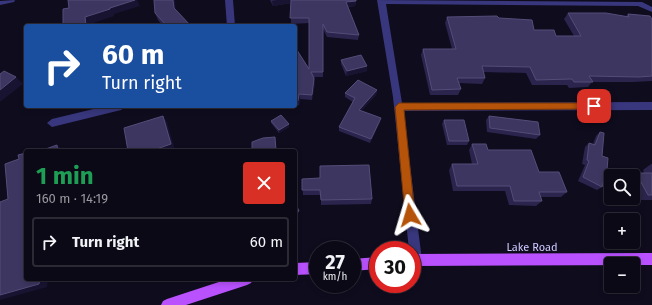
<!DOCTYPE html>
<meta charset="utf-8">
<style>
body{margin:0;font-family:"Fira Sans",sans-serif;background:#14121f;color:#f1f3f6;height:100vh;display:flex;flex-direction:column;font-size:15px;white-space:nowrap}
*{box-sizing:border-box;margin:0}
p{font-size:13px;color:#9a9aa1}
.icon{flex:none;width:22px;height:22px;fill:none;stroke:currentColor;stroke-width:2;stroke-linecap:round;stroke-linejoin:round}
.map{position:relative;flex:1;overflow:hidden}
.drawer{position:absolute;left:24px;top:149px;width:273px;height:132px;display:flex;flex-direction:column;background:#0b0916;border-radius:4px;box-shadow:0 2px 6px #0003,0 0 0 1px #2b2a35}
.drawer>*{flex:none}
.guide{position:absolute;left:24px;top:24px;width:273px;height:84px;border-radius:4px;box-shadow:0 2px 6px #0003,0 0 0 1px #2b2a35;background:#1a4fa0;color:#fff;overflow:hidden}
.fabs{position:absolute;left:604px;top:169px;display:grid;gap:8px}
.fabs a{display:grid;place-items:center;width:36px;height:36px;border-radius:4px;background:#0b0916;box-shadow:0 2px 6px #0003,0 0 0 1px #2b2a35;font-size:20px}
.speed{position:absolute;left:309px;top:241px;display:flex;gap:8px;font-size:20px;font-weight:700;text-align:center}
.speed>*{display:grid;place-content:center;width:52px;height:52px;border-radius:50%;background:#0b0916;box-shadow:0 2px 6px #0003,0 0 0 1px #2b2a35;line-height:1}
.speed small{font-size:10px;font-weight:400}
.speed .limit{border:6px solid #d22;background:#fff;color:#111}
.pin{position:absolute;display:grid;place-items:center;width:34px;height:34px;color:#fff;margin:-17px;border-radius:8px;box-shadow:0 2px 6px #0006}
.me{position:absolute;width:44px;margin:-22px;rotate:353deg;stroke-linejoin:round;filter:drop-shadow(0 0 3px #0008)}
.turn{display:flex;align-items:center;gap:14px;height:84px;padding:0 12px;font-size:18px}
.turn .icon{width:52px;height:52px;stroke-width:2.5}
.turn b{display:block;font-size:28px;line-height:34px}
.round{display:grid;place-items:center;flex:none;width:42px;height:42px;border-radius:4px;background:#14121f}
.overview{display:flex;align-items:center;justify-content:space-between;height:68px;padding:0 12px}
h1{font-size:24px;font-weight:700;line-height:30px;color:#1e9e55}
ul{padding:0;list-style:none}
li{display:flex;align-items:center;gap:12px;height:50px;margin:0 8px 6px;padding:0 4px;border:2px solid #2b2a35;border-radius:4px}
li div{flex:1}
li b{display:block;font-size:15px}
li em{font-style:normal}
.map>svg:first-child{display:block}
.lines{fill:none;stroke-linecap:round;stroke-linejoin:round}
.minor{fill:#38377d;fill-rule:evenodd}
.major{fill:#b952fe;fill-rule:evenodd}
.wall{fill:#2b244c}
.shaded-wall{fill:#191332}
.building{fill:#3d3660;stroke:#544d79}
.route{fill:#b45309;stroke:#753606}
.labels{text-anchor:middle;dominant-baseline:central;stroke-width:3;stroke-linejoin:round;paint-order:stroke}
.street-label{font-size:11px;fill:#cfcaff;stroke:#0f0c1e}
</style>
<div class="map">
<svg width="652" height="305" viewBox="0 0 652 305">
<rect width="100%" height="100%" fill="#0f0c1e"/>
<g class="lines">
<g class="minor">
<polygon points="15,0 14,2 0,5 0,1"/>
<polygon points="225,0 233,0 235,26 227,26"/>
<polygon points="377,0 642,2 652,7 652,12 638,6 386,4 402,103 652,102 652,110 403,111 422,260 420,264 416,266 412,264 412,250 409,250 393,97"/>
<polygon points="106,106 126,106 121,110 52,127 47,123 52,119"/>
</g>
<g class="major">
<polygon points="652,253 652,265 412,266 412,254"/>
<polygon points="378,257 378,269 352,271 352,259"/>
<polygon points="318,262 318,274 295,275 295,263"/>
<polygon points="228,279 253,279 251,283 247,285 186,305 161,305 163,301 167,299"/>
</g>
</g>
<g class="wall">
<polygon points="270,0 356,0 356,1 355,6 348,7 359,35 358,40 327,37 323,29 323,77 314,77 315,83 312,100 300,99 299,105 295,105 295,47 309,69 309,23 291,24 291,3 273,6"/>
<polygon points="176,10 191,26 163,26 158,20 155,13"/>
<polygon points="568,13 626,16 628,14 652,19 652,81 633,82 592,82 588,87 569,88 567,85 532,85 526,73 483,72 485,78 482,84 459,83 461,89 458,95 430,95 421,55 423,49 452,49 445,23 447,17 499,18 534,30 556,36 574,36 564,19"/>
<polygon points="341,60 367,71 346,76 341,64"/>
<polygon points="377,90 376,95 361,111 380,122 370,143 339,131 339,127 353,102 345,97 345,93"/>
<polygon points="489,116 540,135 536,139 487,132 486,120"/>
<polygon points="444,120 469,141 467,145 447,145 442,124"/>
<polygon points="271,121 289,124 289,127 279,133 271,123"/>
<polygon points="600,132 602,156 602,187 597,190 578,181 585,165 582,164 585,147 589,143 593,144 596,136"/>
<polygon points="472,144 488,150 539,172 567,192 561,197 541,197 542,201 536,206 509,205 505,191 453,191 449,170 452,164 472,164 469,150"/>
<polygon points="651,164 652,164 652,200 640,200 633,187 633,176 631,176 636,173 644,173 643,170"/>
<polygon points="302,179 372,199 371,204 321,205 321,195 303,195"/>
</g>
<g class="shaded-wall">
<polygon points="135,0 137,0 140,6 114,14 114,16 90,24 90,26 80,26 85,17 110,8"/>
<polygon points="173,0 175,0 176,15 174,8"/>
<polygon points="277,0 291,0 291,3 273,6 272,1"/>
<polygon points="356,1 355,6 346,7 346,2"/>
<polygon points="367,66 367,71 346,76 347,71"/>
<polygon points="16,77 23,84 0,102 0,90"/>
<polygon points="314,78 315,83 312,100 312,95"/>
<polygon points="377,90 376,95 358,114 359,110"/>
<polygon points="299,94 300,99 299,105 298,101"/>
<polygon points="163,116 167,122 175,150 171,151 151,151"/>
<polygon points="381,118 380,122 370,143 371,139"/>
<polygon points="289,124 289,127 279,133 279,130"/>
<polygon points="275,137 276,143 277,151 276,151"/>
<polygon points="57,145 63,150 64,151 58,151"/>
<polygon points="299,211 299,213 295,215 295,213"/>
<polygon points="40,279 48,279 47,287 0,300 0,295"/>
</g>
<g class="building">
<polygon points="68,0 135,0 110,8 110,9 85,17 86,25 80,26 70,26 69,25 63,26 63,9 69,8"/>
<polygon points="154,0 173,0 174,8 191,26 167,26 155,13"/>
<polygon points="291,0 356,0 356,1 346,2 359,35 327,32 323,24 323,72 311,72 314,78 312,95 299,94 298,101 295,100 295,47 309,69 309,18 290,18"/>
<polygon points="568,13 606,13 629,17 628,14 650,16 652,19 652,76 639,77 589,76 593,82 574,82 572,79 536,80 530,67 482,66 485,78 457,78 461,89 432,90 423,49 456,49 447,17 497,16 499,18 532,20 534,30 554,30 556,36 581,36"/>
<polygon points="361,55 367,66 347,71 341,60"/>
<polygon points="4,71 16,77 0,90 0,74"/>
<polygon points="358,80 377,90 359,110 381,118 371,139 339,127 355,98 345,93"/>
<polygon points="281,115 289,124 279,130 271,121"/>
<polygon points="163,116 171,144 151,151 128,151 124,128"/>
<polygon points="489,116 538,122 540,135 490,128"/>
<polygon points="444,120 464,120 469,141 449,141"/>
<polygon points="600,132 604,133 602,156 608,158 607,170 602,187 583,177 589,161 587,160 589,143 595,145"/>
<polygon points="275,137 276,151 252,151 252,142 263,138"/>
<polygon points="472,144 486,144 488,150 531,150 539,172 559,172 567,192 539,192 542,201 514,201 510,186 457,186 452,164 478,164"/>
<polygon points="57,145 58,151 40,151"/>
<polygon points="26,153 26,179 25,179 26,187 26,279 40,279 39,284 0,295 0,202 8,199 5,164 19,159 18,155"/>
<polygon points="369,165 372,199 321,200 320,190 302,190 302,179 320,178 320,166"/>
<polygon points="636,173 652,173 652,195 648,195"/>
<polygon points="295,202 299,211 295,213"/>
</g>
<polygon class="route" points="399,103 594,103 599,106 594,109 404,110 415,215 414,218 410,220 406,218 405,215 395,107"/>
<g class="labels">
<g class="street-label">
<text x="532" y="247">Lake Road</text>
</g>
</g>
</svg>
<div class="fabs">
<a><svg class="icon" aria-label="search" viewBox="0 0 24 24"><circle cx="10" cy="10" r="6"/><path d="M15 15l6 6"/></svg></a>
<a>+</a>
<a>−</a>
</div>
<div class="speed"><div>27<small>km/h</small></div><div class="limit">30</div></div>
<div class="pin" style="left:594px;top:106px;background:#d93025"><svg class="icon" aria-label="arrive" viewBox="0 0 24 24"><path d="M6 21V4h12l-3 4 3 4H6"/></svg></div>
<svg class="me" style="left:410px;top:215px" viewBox="-20 -20 40 40"><path d="M0-17L14 15 0 8-14 15z" fill="#b45309" stroke="#fff" stroke-width="4"/></svg>
<div class="guide">
<div class="turn"><svg class="icon" aria-label="right" viewBox="0 0 24 24"><path d="M7 20v-9h11M14 6l5 5-5 5"/></svg><div><b>60 m</b>Turn right</div></div>
</div>
<section class="drawer">
<div class="overview"><div><h1>1 min</h1><p>160 m · 14:19</p></div><a class="round" style="background:#d93025;color:#fff"><svg class="icon" aria-label="close" viewBox="0 0 24 24"><path d="M6 6l12 12M18 6L6 18"/></svg></a></div>
<ul>
<li><svg class="icon" aria-label="right" viewBox="0 0 24 24"><path d="M7 20v-9h11M14 6l5 5-5 5"/></svg><div><b>Turn right</b></div><em>60 m</em></li>
</ul>
</section>
</div>
